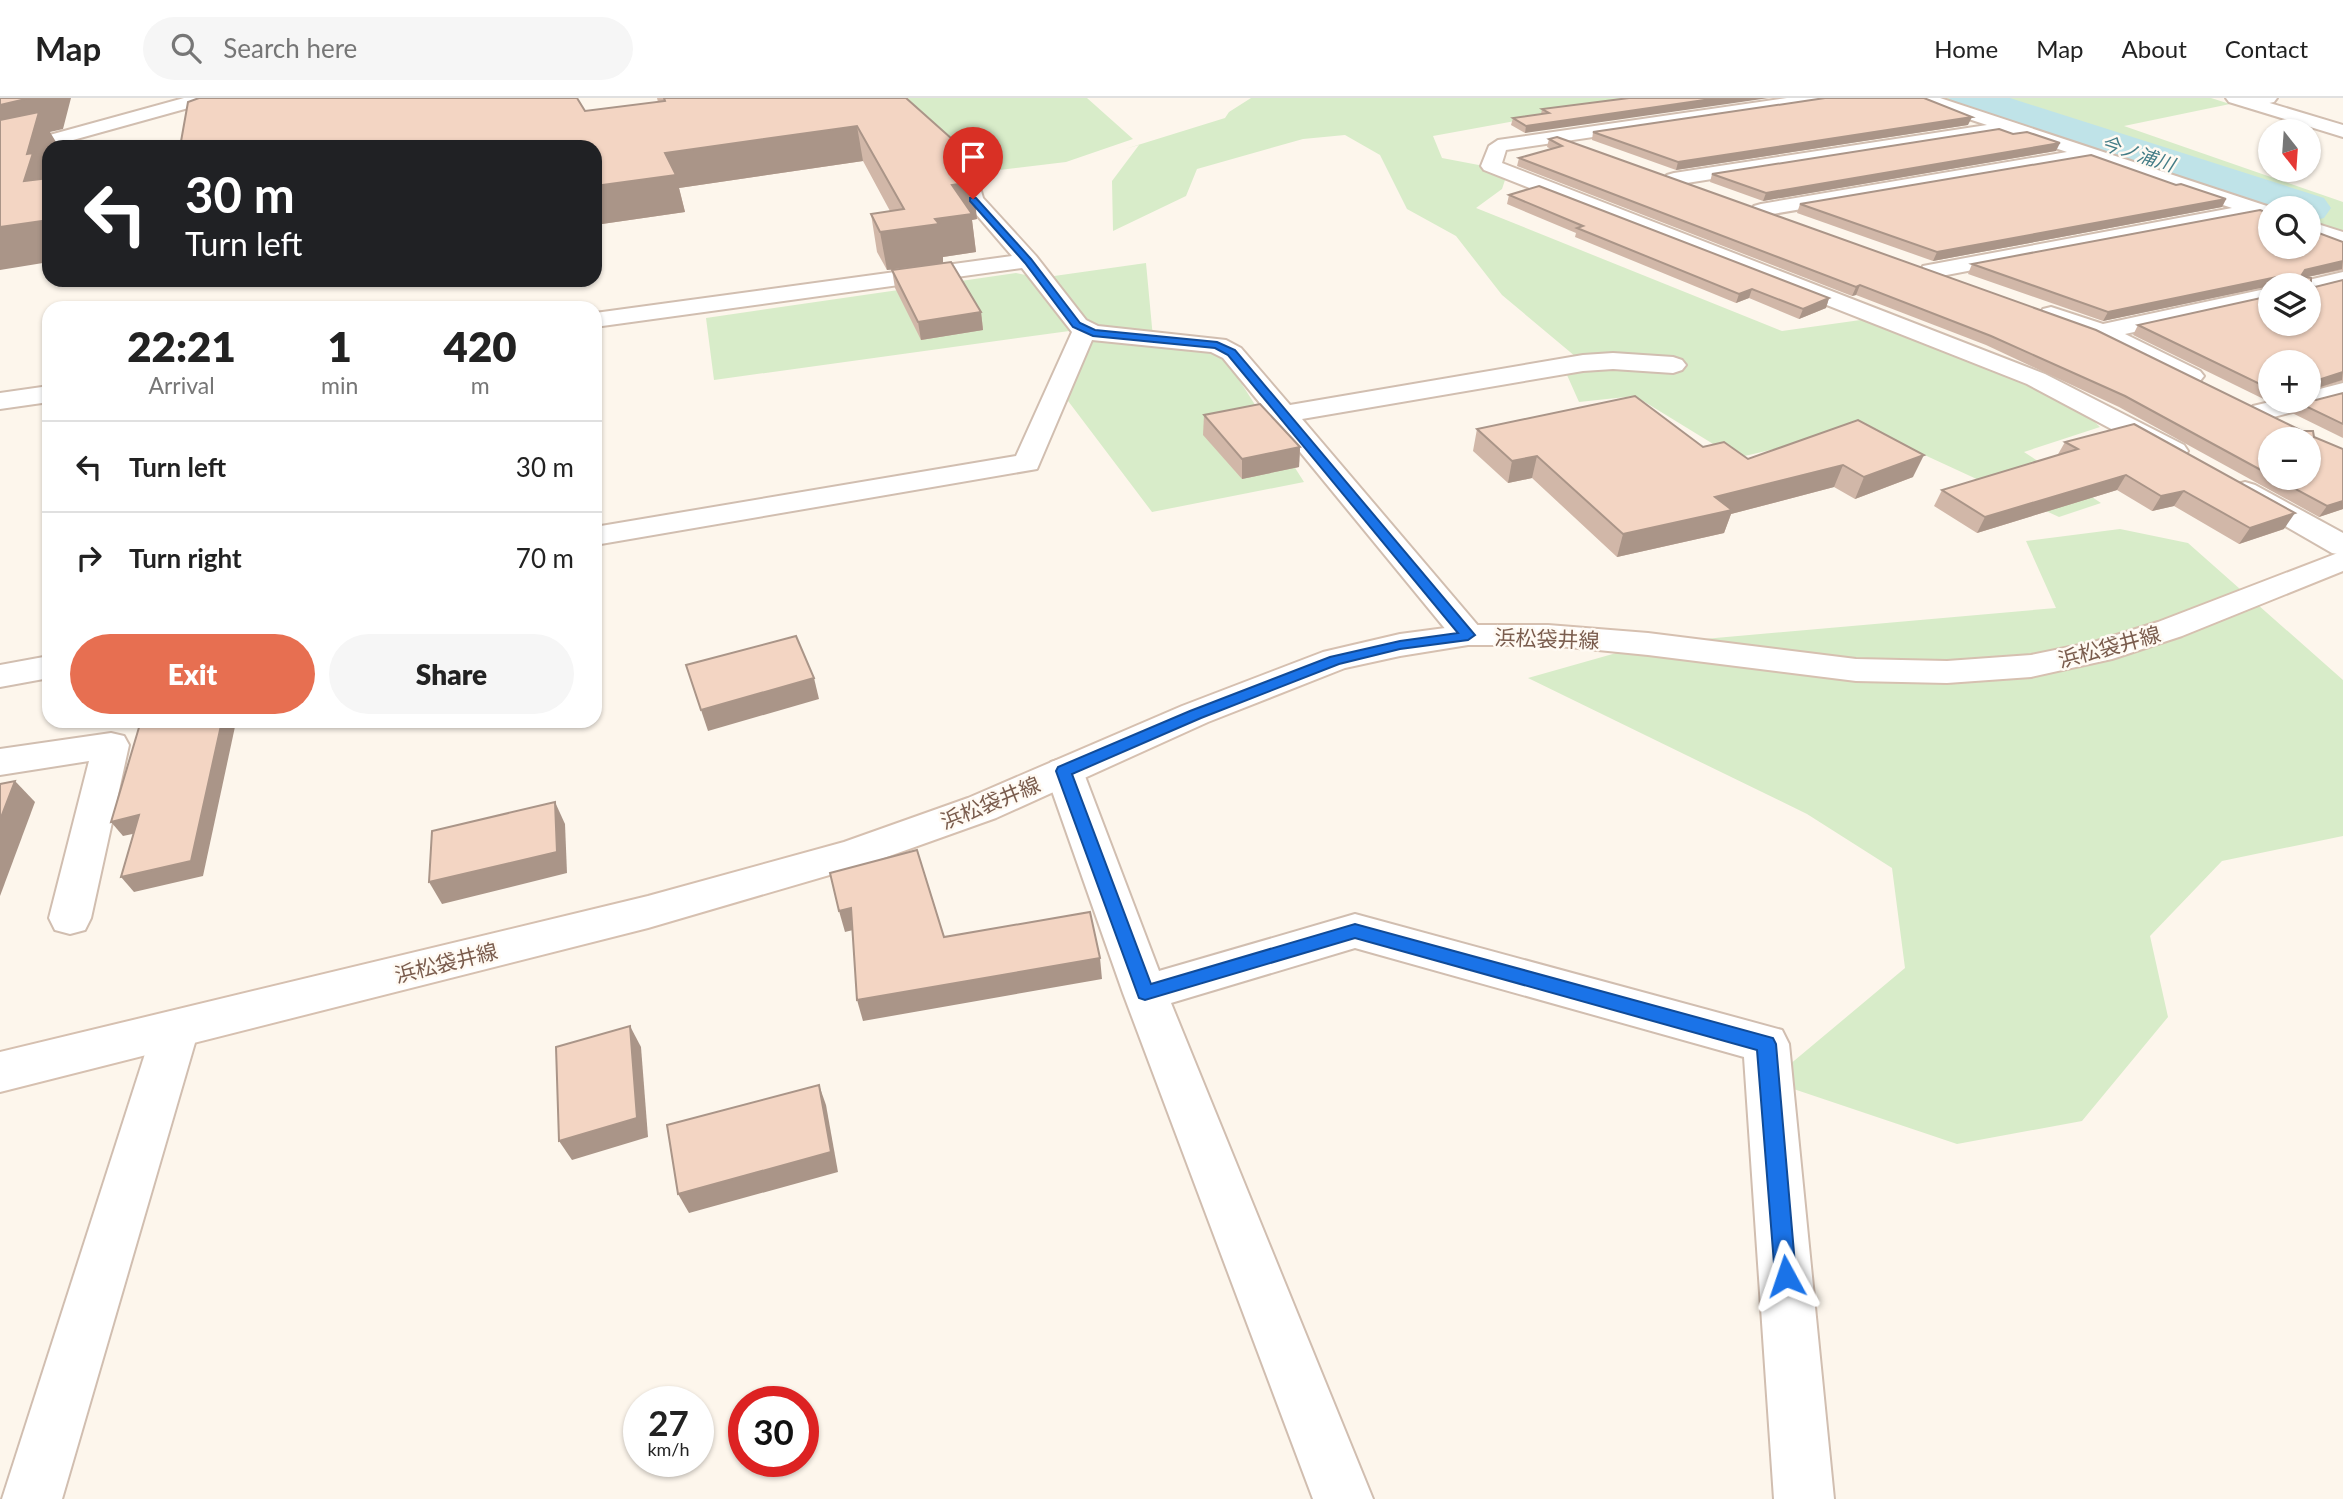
<!DOCTYPE html>
<meta charset="utf-8">
<style>
body{margin:0;font-family:Lato,"Noto Sans JP",sans-serif;background:#f6f6f6;color:#222;height:100vh;display:flex;flex-direction:column;font-size:26px;white-space:nowrap}
*{box-sizing:border-box;margin:0}
p{font-size:23px;color:#767676}
.icon{flex:none;width:38px;height:38px;fill:none;stroke:currentColor;stroke-width:2;stroke-linecap:round;stroke-linejoin:round}
.map{position:relative;flex:1;overflow:hidden}
.sheet{position:absolute;left:42px;top:203px;width:560px;height:427px;display:flex;flex-direction:column;background:#fff;border-radius:21px;box-shadow:0 2px 5px #0004}
.sheet>*{flex:none}
.guide{position:absolute;left:42px;top:42px;width:560px;height:147px;border-radius:21px;box-shadow:0 2px 5px #0004;background:#202124;color:#fff;overflow:hidden}
.needle{width:46px;rotate:163deg}
.tools{position:absolute;left:2258px;top:21px;display:grid;gap:14px}
.tools a{display:grid;place-items:center;width:63px;height:63px;border-radius:50%;background:#fff;box-shadow:0 2px 5px #0004;font-size:35px}
.speed{position:absolute;left:623px;top:1288px;display:flex;gap:14px;font-size:35px;font-weight:700;text-align:center}
.speed>*{display:grid;place-content:center;width:91px;height:91px;border-radius:50%;background:#fff;box-shadow:0 2px 5px #0004;line-height:1}
.speed small{font-size:18px;font-weight:400}
.speed .limit{border:10px solid #d22;background:#fff;color:#111}
.pin{position:absolute;display:grid;place-items:center;width:60px;height:60px;color:#fff;margin:-72px -30px;border-radius:50% 50% 50% 0;rotate:-45deg;box-shadow:0 0 7px #0007}
.pin .icon{rotate:45deg}
.me{position:absolute;width:77px;margin:-38px;rotate:355deg;stroke-linejoin:round;filter:drop-shadow(0 0 5px #0008)}
.turn{display:flex;align-items:center;gap:24px;height:147px;padding:0 28px;font-size:32px}
.turn .icon{width:91px;height:91px;stroke-width:2.5}
.turn b{display:block;font-size:49px;line-height:60px}
.eta{display:flex;justify-content:space-evenly;align-items:center;height:119px;text-align:center}
.eta b{font-size:42px;font-weight:800;line-height:49px}
.primary-button{display:flex;gap:14px;margin-top:auto;padding:14px 28px}
.primary-button a{flex:1;height:80px;border-radius:42px;background:#e76f51;color:#fff;font-size:28px;font-weight:800;line-height:80px;text-align:center}
.primary-button a+a{background:#f6f6f6;color:#222}
ul{padding:0;list-style:none}
li{display:flex;align-items:center;gap:21px;height:91px;padding:0 28px;border-top:2px solid #e0e0e0}
li div{flex:1}
li b{display:block;font-size:26px}
li em{font-style:normal}
header{display:flex;align-items:center;gap:42px;box-sizing:border-box;height:98px;padding:0 35px;background:#fff;border-bottom:2px solid #e0e0e0}
header strong{font-size:33px}
nav{display:flex;gap:38px;margin-inline-start:auto;font-size:24px}
.search{width:490px;height:63px;background:#f6f6f6;display:flex;align-items:center;gap:18px;box-sizing:border-box;padding:0 24px;border-radius:38px;color:#767676;font-size:26px}
.map>svg:first-child{display:block}
.green{fill:#d8ecc9}
.lines{fill:none;stroke-linecap:round;stroke-linejoin:round}
.river{fill:#bfe3e8;fill-rule:evenodd}
.minor-casing{stroke:#d1beb0;stroke-width:4}
.tertiary-casing{stroke:#d1beb0;stroke-width:4}
.secondary-casing{stroke:#d6c0b0;stroke-width:4}
.minor{fill:#fff;fill-rule:evenodd}
.tertiary{fill:#fff;fill-rule:evenodd}
.secondary{fill:#fff;fill-rule:evenodd}
.wall{fill:#d1b7a8;fill-rule:evenodd}
.shaded-wall{fill:#aa9588}
.building{fill:#f3d5c3;stroke:#aa9588;stroke-width:2}
.route{fill:#1a73e8;stroke:#114b97;stroke-width:2}
.labels{text-anchor:middle;dominant-baseline:central;stroke-width:5;stroke-linejoin:round;paint-order:stroke}
.far-water-label{font-size:19px;font-style:italic;fill:#437c86;stroke:#fffaf3}
.street-label{font-size:21px;fill:#7a5c4d;stroke:#fffaf3}
</style>
<header>
<strong>Map</strong>
<div class="search"><svg class="icon" aria-label="search" viewBox="0 0 24 24"><circle cx="10" cy="10" r="6"/><path d="M15 15l6 6"/></svg>Search here</div>
<nav><a>Home</a><a>Map</a><a>About</a><a>Contact</a></nav>
</header>
<div class="map">
<svg width="2343" height="1401" viewBox="0 0 2343 1401">
<rect width="100%" height="100%" fill="#fdf6ec"/>
<g class="green">
<polygon points="898,0 1087,0 1133,41 1066,64 983,74 899,10"/>
<polygon points="1251,0 1641,0 1433,38 1442,60 1484,68 1505,82 1502,91 1476,110 1782,233 1882,219 2065,295 2100,329 2024,354 2101,405 2059,419 1866,330 1736,360 1635,298 1579,304 1563,268 1582,264 1502,197 1456,138 1407,111 1380,57 1345,37 1303,41 1197,71 1186,98 1113,133 1112,83 1139,47 1125,51 1225,20 1229,14"/>
<polygon points="1931,0 2211,0 2230,6 2124,28 2343,104 2343,143 2308,131 2308,110 2270,110"/>
<polygon points="1146,165 1153,240 1217,247 1304,384 1152,414 1059,291 1084,231 714,282 706,220 1016,175 1040,180"/>
<polygon points="2120,431 2188,445 2343,582 2343,738 2222,763 2150,838 2168,919 2082,1023 1957,1046 1770,983 1905,870 1892,770 1807,716 1528,580 1648,546 2056,510 2026,443"/>
</g>
<g class="lines">
<polygon class="river" points="1949,0 2010,0 2324,100 2331,110 2324,120 2308,124 2308,110 2270,110 2270,113 1955,9"/>
<g class="minor-casing">
<g id="minor">
<polygon points="184,0 213,0 210,4 55,47 0,58 0,46 46,38"/>
<polygon points="888,0 906,0 907,8 974,69 983,100 1036,158 1086,222 1098,228 1226,242 1241,250 1290,307 1583,257 1613,255 1673,259 1682,262 1686,267 1682,272 1673,275 1613,271 1583,273 1302,321 1480,530 1485,537 1480,544 1468,547 1456,544 1223,260 1211,254 1092,242 1037,371 595,447 595,429 1016,358 1072,234 1022,170 595,229 595,215 1012,158 963,101 958,75 893,14"/>
<polygon points="1787,0 1831,0 1822,5 1506,52 1502,65 2045,276 2184,347 2188,353 2184,359 2174,361 2164,359 2027,286 1484,72 1481,68 1489,48 1498,42"/>
<polygon points="1914,0 1940,0 2273,110 2270,110 2270,122 2255,118 1931,180 1923,178 1920,173 1923,168 2232,110 2089,62 1761,118 1754,116 1751,112 1754,108 1761,106 2067,54 2008,34 1674,87 1667,85 1664,81 1667,77 1674,75 1987,27 1917,4"/>
<polygon points="2244,0 2277,0 2274,4 2250,9 2244,8 2241,4"/>
<polygon points="2308,123 2343,134 2343,147 2308,136"/>
<polygon points="2343,174 2343,188 2308,196 2308,187 2298,187 2300,184"/>
<polygon points="2270,190 2270,204 2125,236 2200,273 2204,278 2200,283 2191,286 2092,239 2043,221 2039,216 2043,211 2051,209 2103,226"/>
<polygon points="2343,285 2343,301 2262,322 2253,320 2249,314 2253,308 2274,303 2308,303 2308,294"/>
<polygon points="49,288 49,304 0,311 0,295"/>
<polygon points="2245,384 2255,387 2343,435 2343,457 2332,455 2235,399 2230,393 2235,387"/>
<polygon points="49,558 49,580 0,589 0,567"/>
<polygon points="111,635 124,638 129,647 91,820 85,832 70,836 55,832 49,820 89,663 0,677 0,651"/>
<polygon points="1064,660 1077,664 1083,673 1159,873 1355,816 1782,932 1789,946 1834,1401 1774,1401 1744,959 1355,850 1171,905 1373,1401 1313,1401 1123,895 1045,673 1051,664"/>
<polygon points="176,912 192,918 199,931 62,1401 2,1401 153,931 160,918"/>
</g>
</g>
<g class="tertiary-casing">
<polygon id="tertiary" points="2226,0 2253,0 2343,27 2343,39 2229,4"/>
</g>
<g class="secondary-casing">
<polygon id="secondary" points="2343,453 2343,473 2182,538 2112,561 2031,579 1947,585 1856,583 1648,557 1548,547 1468,547 1400,558 1345,570 1208,624 996,720 867,766 648,830 0,994 0,954 648,798 844,744 968,700 1182,608 1323,554 1400,536 1468,527 1548,527 1648,535 1856,561 1947,563 2031,557 2094,544 2158,524"/>
</g>
<use href="#minor" class="minor"/>
<use href="#tertiary" class="tertiary"/>
<use href="#secondary" class="secondary"/>
</g>
<g class="wall">
<polygon points="657,0 906,0 956,65 977,121 972,122 976,154 943,159 943,165 887,172 877,154 871,116 890,113 863,63 679,90 685,114 595,127 595,49 585,13 658,4"/>
<polygon points="1629,0 1525,35 1511,27 1513,20 1541,16 1542,11"/>
<polygon points="1968,27 1676,72 1592,42 1593,34"/>
<path d="M 1549,41 L 2314,339 L 2343,411 L 2319,419 L 2119,309 L 1986,247 L 1856,197 L 1852,198 L 1517,68 L 1519,60 L 1551,51 L 1547,49 ZM 2270,341 L 2308,380 L 2270,380 Z"/>
<polygon points="2056,53 1763,103 1710,84 1712,76"/>
<polygon points="2176,87 2226,101 2222,109 1933,163 1797,115 1800,106"/>
<polygon points="1509,97 1829,200 1826,210 1799,221 1749,200 1736,205 1575,139 1576,135 1507,106"/>
<polygon points="2343,144 2343,172 2308,179 2311,187 2315,189 2343,182 2343,283 2311,292 2308,296 2308,264 2270,264 2270,303 2316,302 2343,295 2343,340 2133,237 2138,227 2270,198 2308,187 2270,187 2270,188 2103,223 1968,176 1972,166"/>
<polygon points="892,172 981,214 983,232 921,242 895,190"/>
<polygon points="1204,317 1300,349 1299,369 1242,381 1203,337"/>
<polygon points="1858,322 1913,379 1855,401 1834,389 1731,416 1724,435 1617,459 1532,380 1508,385 1473,353 1477,331 1703,349 1748,361"/>
<polygon points="2065,344 2284,431 2239,446 2174,408 2152,413 2117,392 1977,435 1934,408 1942,392 2057,358"/>
</g>
<g class="shaded-wall">
<polygon points="30,0 72,0 71,0 63,31 50,34 59,49 49,49 49,110 46,120 0,45 0,7"/>
<polygon points="1718,0 1769,0 1525,35 1526,28"/>
<polygon points="1972,19 1968,27 1676,72 1678,64"/>
<polygon points="857,28 863,63 679,90 685,114 595,127 595,88 665,55"/>
<polygon points="2060,45 2056,53 1763,103 1766,95"/>
<polygon points="973,84 977,121 972,122 976,154 943,159 943,165 887,172 880,134 935,121 952,87"/>
<polygon points="2226,101 2222,109 1933,163 1937,154"/>
<polygon points="49,122 49,164 0,172 0,129"/>
<polygon points="2343,163 2342,171 2299,181 2305,172"/>
<polygon points="2277,179 2272,187 2270,187 2270,188 2103,223 2108,214"/>
<polygon points="1860,187 1856,197 1852,198 1856,189"/>
<polygon points="1752,191 1749,200 1736,205 1739,196"/>
<polygon points="1829,200 1826,210 1799,221 1803,211"/>
<polygon points="981,214 983,232 921,242 918,224"/>
<polygon points="2343,274 2342,282 2311,292 2308,296 2308,290 2312,284"/>
<polygon points="1300,349 1299,369 1242,381 1242,361"/>
<polygon points="1924,357 1913,379 1855,401 1864,379"/>
<polygon points="1537,358 1532,380 1508,385 1512,363"/>
<polygon points="1843,367 1834,389 1731,416 1724,435 1617,459 1623,436 1715,399"/>
<polygon points="2126,377 2117,392 1977,435 1985,419"/>
<polygon points="2184,393 2174,408 2152,413 2161,398"/>
<polygon points="2343,403 2343,411 2319,419 2327,408"/>
<polygon points="2295,415 2284,431 2239,446 2250,430"/>
<polygon points="814,580 819,601 708,633 701,612"/>
<polygon points="222,623 236,624 203,778 134,794 121,779"/>
<polygon points="15,683 35,704 0,798 0,722"/>
<polygon points="555,704 565,726 567,775 442,806 429,784"/>
<polygon points="139,717 151,732 123,738 111,724"/>
<polygon points="851,810 857,831 845,834 839,813"/>
<polygon points="1100,860 1102,881 863,923 857,902"/>
<polygon points="630,928 641,949 648,1039 572,1062 559,1043"/>
<polygon points="819,987 826,1007 838,1074 689,1115 678,1096"/>
</g>
<g class="building">
<polygon points="0,0 30,0 0,7"/>
<polygon points="199,0 577,0 585,13 665,3 664,0 906,0 952,41 956,65 973,84 952,87 972,116 935,121 939,126 880,134 871,116 904,111 857,28 665,55 676,77 595,88 595,49 180,49 188,4"/>
<polygon points="1629,0 1718,0 1526,28 1513,20 1549,15 1542,11"/>
<polygon points="1825,0 1924,0 1972,19 1678,64 1593,34"/>
<polygon points="39,14 27,56 33,55 24,83 49,80 49,122 0,129 0,22"/>
<polygon points="1999,31 2013,36 2027,34 2060,45 1766,95 1712,76"/>
<polygon points="1557,39 2096,232 2302,333 2313,333 2314,339 2343,351 2343,403 2327,408 2275,380 2308,380 2308,341 2270,341 2270,377 2125,298 1991,238 1860,187 1856,189 1519,60 1562,48 1549,41"/>
<polygon points="2091,57 2176,87 2181,86 2226,101 1937,154 1800,106"/>
<polygon points="1539,88 1829,200 1803,211 1752,191 1739,196 1577,130 1583,128 1509,97"/>
<polygon points="2260,112 2270,116 2270,149 2308,149 2308,131 2343,144 2343,163 2305,172 2301,178 2311,180 2311,187 2315,189 2343,182 2343,274 2312,284 2312,290 2308,291 2308,264 2270,264 2270,291 2138,227 2270,198 2270,226 2308,226 2308,187 2277,187 2277,179 2108,214 1972,166"/>
<polygon points="951,164 981,214 918,224 892,172"/>
<polygon points="2343,295 2343,326 2295,303 2308,303 2308,301 2316,302"/>
<polygon points="1635,298 1703,349 1724,344 1748,361 1858,322 1924,357 1864,379 1843,367 1715,399 1732,412 1623,436 1537,358 1512,363 1477,331"/>
<polygon points="1260,306 1300,349 1242,361 1204,317"/>
<polygon points="2134,326 2295,415 2250,430 2184,393 2161,398 2126,377 1985,419 1942,392 2078,351 2065,344"/>
<polygon points="796,538 814,580 701,612 686,567"/>
<polygon points="154,623 222,623 191,763 121,779 139,717 111,724 140,626"/>
<polygon points="15,683 0,722 0,686"/>
<polygon points="555,704 557,754 429,784 432,733"/>
<polygon points="917,752 944,839 1090,814 1100,860 857,902 851,810 839,813 830,775"/>
<polygon points="630,928 637,1020 559,1043 556,949"/>
<polygon points="819,987 831,1054 678,1096 667,1027"/>
</g>
<polygon class="route" points="970,100 976,100 1031,161 1080,225 1095,232 1217,244 1235,252 1475,537 1468,542 1400,551 1339,566 1201,620 1072,676 1151,886 1355,826 1773,940 1776,946 1796,1178 1793,1185 1786,1189 1778,1185 1775,1178 1757,952 1355,840 1145,902 1139,900 1056,673 1058,669 1190,613 1330,559 1400,543 1458,535 1228,257 1215,250 1093,238 1073,229 1025,165 970,103"/>
<g class="labels">
<g class="far-water-label">
<text transform="translate(2138 55) rotate(18)">今ノ浦川</text>
</g>
<g class="street-label">
<text transform="translate(1547 540) rotate(2)">浜松袋井線</text>
<text transform="translate(2109 548) rotate(-15)">浜松袋井線</text>
<text transform="translate(990 704) rotate(-22)">浜松袋井線</text>
<text transform="translate(446 864) rotate(-14)">浜松袋井線</text>
</g>
</g>
</svg>
<div class="tools">
<a><svg class="needle" viewBox="-14 -14 28 28"><path d="M0-13l5 13h-10z" fill="#e53935"/><path d="M0 13l5-13h-10z" fill="#767676"/></svg></a>
<a><svg class="icon" aria-label="search" viewBox="0 0 24 24"><circle cx="10" cy="10" r="6"/><path d="M15 15l6 6"/></svg></a>
<a><svg class="icon" aria-label="layers" viewBox="0 0 24 24"><path d="M12 4l9 5-9 5-9-5zM3 14l9 5 9-5"/></svg></a>
<a>+</a>
<a>−</a>
</div>
<div class="speed"><div>27<small>km/h</small></div><div class="limit">30</div></div>
<div class="pin" style="left:973px;top:101px;background:#d93025"><svg class="icon" aria-label="arrive" viewBox="0 0 24 24"><path d="M6 21V4h12l-3 4 3 4H6"/></svg></div>
<svg class="me" style="left:1786px;top:1178px" viewBox="-20 -20 40 40"><path d="M0-17L14 15 0 8-14 15z" fill="#1a73e8" stroke="#fff" stroke-width="4"/></svg>
<div class="guide">
<div class="turn"><svg class="icon" aria-label="left" viewBox="0 0 24 24"><path d="M17 20v-9H6M10 6l-5 5 5 5"/></svg><div><b>30 m</b>Turn left</div></div>
</div>
<section class="sheet">
<div class="eta">
<div><b>22:21</b><p>Arrival</p></div>
<div><b>1</b><p>min</p></div>
<div><b>420</b><p>m</p></div>
</div>
<ul>
<li><svg class="icon" aria-label="left" viewBox="0 0 24 24"><path d="M17 20v-9H6M10 6l-5 5 5 5"/></svg><div><b>Turn left</b></div><em>30 m</em></li>
<li><svg class="icon" aria-label="right" viewBox="0 0 24 24"><path d="M7 20v-9h11M14 6l5 5-5 5"/></svg><div><b>Turn right</b></div><em>70 m</em></li>
</ul>
<div class="primary-button"><a>Exit</a><a>Share</a></div>
</section>
</div>
